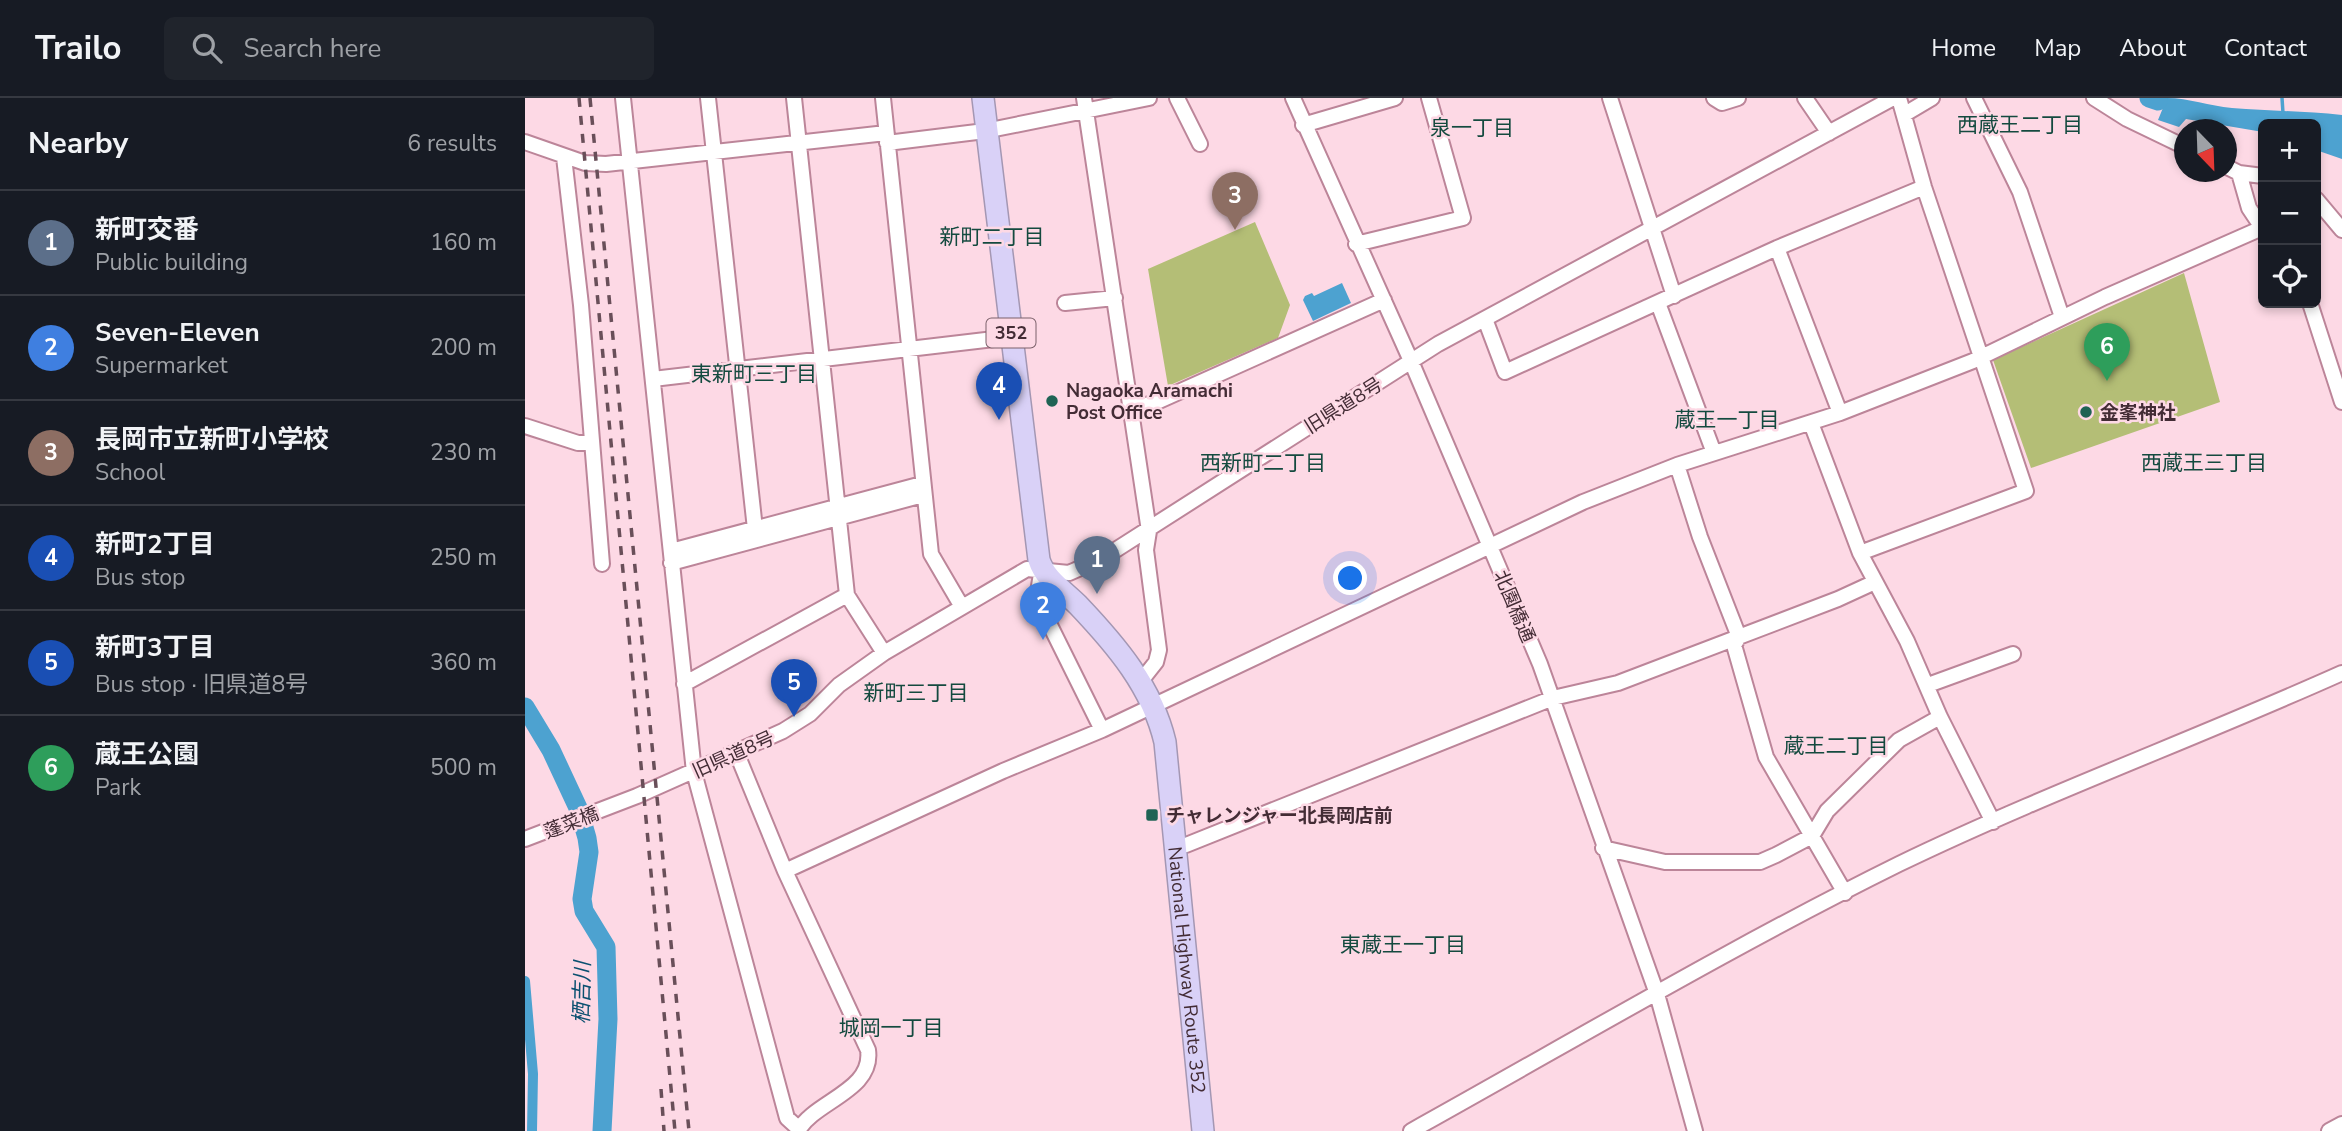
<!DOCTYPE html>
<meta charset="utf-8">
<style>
:root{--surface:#171b24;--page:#20242c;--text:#f1f3f6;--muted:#9ea1a6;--line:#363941;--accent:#0b8043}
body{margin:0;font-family:"Nunito Sans","Noto Sans JP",sans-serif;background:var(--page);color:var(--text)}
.controls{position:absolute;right:21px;top:21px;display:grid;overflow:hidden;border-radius:10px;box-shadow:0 4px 10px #0003}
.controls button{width:63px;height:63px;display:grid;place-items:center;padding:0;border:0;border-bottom:2px solid var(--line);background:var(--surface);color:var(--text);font:35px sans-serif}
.compass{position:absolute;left:1649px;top:21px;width:63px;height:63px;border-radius:50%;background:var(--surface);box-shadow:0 4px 10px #0003;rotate:157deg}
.you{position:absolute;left:826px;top:481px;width:24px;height:24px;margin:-18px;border:5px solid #fff;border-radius:50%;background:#1a73e8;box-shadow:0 0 0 10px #1a73e833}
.badge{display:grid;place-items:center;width:46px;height:46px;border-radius:50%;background:var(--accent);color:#fff;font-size:23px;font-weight:700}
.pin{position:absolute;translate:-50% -58px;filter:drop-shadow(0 2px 4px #0008)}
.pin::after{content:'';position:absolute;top:37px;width:24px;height:21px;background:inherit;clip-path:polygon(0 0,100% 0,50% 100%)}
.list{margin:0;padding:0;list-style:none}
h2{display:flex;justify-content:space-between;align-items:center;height:91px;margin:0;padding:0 28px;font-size:30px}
h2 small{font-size:23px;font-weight:400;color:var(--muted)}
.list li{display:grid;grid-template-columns:46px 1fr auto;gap:21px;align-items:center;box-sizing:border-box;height:105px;padding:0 28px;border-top:2px solid var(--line)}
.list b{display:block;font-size:26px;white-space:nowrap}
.list p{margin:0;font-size:23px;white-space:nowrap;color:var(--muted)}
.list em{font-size:23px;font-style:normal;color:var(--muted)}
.icon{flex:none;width:38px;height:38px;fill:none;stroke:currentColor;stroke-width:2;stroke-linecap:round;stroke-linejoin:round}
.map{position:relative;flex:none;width:1817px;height:1033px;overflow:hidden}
header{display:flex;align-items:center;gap:42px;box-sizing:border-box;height:98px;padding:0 35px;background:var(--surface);border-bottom:2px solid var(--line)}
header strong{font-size:33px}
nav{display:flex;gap:38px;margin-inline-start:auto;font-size:24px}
.search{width:490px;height:63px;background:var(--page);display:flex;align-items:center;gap:18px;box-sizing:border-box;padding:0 24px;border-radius:10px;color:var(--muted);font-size:26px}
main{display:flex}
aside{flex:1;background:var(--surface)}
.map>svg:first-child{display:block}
.green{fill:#b4be76}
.water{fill:#4da2d0}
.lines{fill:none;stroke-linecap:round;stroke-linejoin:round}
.stream{stroke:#4da2d0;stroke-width:3.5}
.canal{stroke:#4da2d0;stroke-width:10}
.river{stroke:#4da2d0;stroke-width:19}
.minor-casing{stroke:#bc8599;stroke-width:18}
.highway-casing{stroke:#a497b3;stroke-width:24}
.minor{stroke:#fff;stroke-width:14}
.highway{stroke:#d9d1f7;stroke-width:21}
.rail{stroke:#694f59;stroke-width:3.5;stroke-dasharray:9 9;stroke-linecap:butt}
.poi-dot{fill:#1f6354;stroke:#fdd9e5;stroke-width:2.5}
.labels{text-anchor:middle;stroke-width:5;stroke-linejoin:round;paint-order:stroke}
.shield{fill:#fdd9e5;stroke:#7b606a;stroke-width:2}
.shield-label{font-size:18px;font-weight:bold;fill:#432c35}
.poi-label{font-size:19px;font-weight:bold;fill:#432c35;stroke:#fdd9e5;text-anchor:start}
.street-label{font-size:19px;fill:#432c35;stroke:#fdd9e5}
.neighbourhood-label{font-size:21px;fill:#144a3f;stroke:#fdd9e5}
.water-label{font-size:21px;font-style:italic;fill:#0b5070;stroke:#fdd9e5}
</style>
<header>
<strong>Trailo</strong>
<div class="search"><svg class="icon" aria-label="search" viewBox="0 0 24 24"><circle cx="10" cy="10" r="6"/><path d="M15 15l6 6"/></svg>Search here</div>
<nav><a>Home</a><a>Map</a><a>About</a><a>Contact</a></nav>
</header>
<main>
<aside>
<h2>Nearby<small>6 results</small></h2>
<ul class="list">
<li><span class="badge" style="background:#5c6f8a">1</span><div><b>新町交番</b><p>Public building</p></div><em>160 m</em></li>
<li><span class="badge" style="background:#3f7fe0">2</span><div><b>Seven-Eleven</b><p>Supermarket</p></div><em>200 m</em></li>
<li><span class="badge" style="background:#8d6e63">3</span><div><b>長岡市立新町小学校</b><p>School</p></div><em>230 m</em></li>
<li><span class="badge" style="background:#1a4fb4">4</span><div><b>新町2丁目</b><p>Bus stop</p></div><em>250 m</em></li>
<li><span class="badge" style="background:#1a4fb4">5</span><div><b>新町3丁目</b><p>Bus stop · 旧県道8号</p></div><em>360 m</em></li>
<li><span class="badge" style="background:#2e9e5b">6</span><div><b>蔵王公園</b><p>Park</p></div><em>500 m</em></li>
</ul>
</aside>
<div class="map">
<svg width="1817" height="1033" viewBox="0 0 1817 1033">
<rect width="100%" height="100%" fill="#fdd9e5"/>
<path class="green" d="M730,124L765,207L753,240L643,288L623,171Z
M1659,175L1695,304L1506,370L1468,262Z"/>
<path class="water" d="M1642,0C1664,0 1684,8 1707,10C1743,13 1780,13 1817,17V61L1791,52V26H1738V34L1661,21L1654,29L1633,22Z
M817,185L826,205L788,223L778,202L780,198L787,195L789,198Z"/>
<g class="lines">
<path class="stream" d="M1757,0L1758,15"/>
<path class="canal" d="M0,883L8,976L7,1033"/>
<path class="river" d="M1624,0L1633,3
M0,609L26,652L54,712L62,740L64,754L57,801L59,813L81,849L83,921L77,1033"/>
<defs>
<path id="minor" d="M98,0L169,674L262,1020L274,1031
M183,0L230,431
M269,0L322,497L359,555
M358,0L406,456L437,509
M559,0L624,433L621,452L634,552L631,564L616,583
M652,0L675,46
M768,0L886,263L1015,566L1132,896L1170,1033
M1085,0L1149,198
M1189,0L1197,5L1213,0
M1280,0L1304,35
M1449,0L1495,94L1537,219
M1569,0L1602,21L1660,49
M1380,16L1407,0
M778,27L870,0
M0,44L60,65L81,66L361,35
M362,45L460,33L624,0
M39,59L56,207L77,466
M1702,69L1714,75L1738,78
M1714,75L1724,110L1738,131
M1791,101L1817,132
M831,146L938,120L904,0
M1252,150L1315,315
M540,205L590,200
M1133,205L1189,355
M1785,205L1817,304
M960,221L980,274L1252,150L1399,89
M128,281L486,239
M606,309L627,306L859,202
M1286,325L1335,455L1382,543L1415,619L1468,724
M0,328L53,345H67
M1152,367L1175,439L1214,539L1209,547L1241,659L1320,795
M146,453L397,386
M1335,455L1501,393L1399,89L1374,0
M146,465L398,397
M517,470L513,494L516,509L577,632
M159,586L322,497
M1403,587L1488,556
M212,656L260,773L343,952C349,993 289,1003 273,1033
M0,741L112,698L258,633L285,616L314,587L359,555L502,471L544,475L578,460L913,246L1368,0
M648,749L661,747L1028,600L1093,585L1313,501L1350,484
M1078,750L1140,764H1235L1251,757L1287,738L1302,713L1374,642L1415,619
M260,773L478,673L577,632L1058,404L1152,367L1315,315L1448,263L1580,199L1737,130
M886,1033C1048,943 1208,848 1374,766C1519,696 1670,641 1817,575
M1804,1033L1817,1026"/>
<g id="highway">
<path id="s1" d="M458,0L514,462C520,481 539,493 553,507C591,547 627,589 640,644L678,1033"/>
</g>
</defs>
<use href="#minor" class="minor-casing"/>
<use href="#highway" class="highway-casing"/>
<use href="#minor" class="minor"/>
<use href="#highway" class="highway"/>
<path class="rail" d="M54,0L150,1033
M65,0L164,1033
M136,991L139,1033"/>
</g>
<g class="poi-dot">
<circle cx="527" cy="303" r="7"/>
<circle cx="1561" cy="314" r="7"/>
<rect x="620" y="710" width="14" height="14" rx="3.5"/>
</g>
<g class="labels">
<rect class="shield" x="461.5" y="220.5" width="49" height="29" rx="5"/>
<g class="shield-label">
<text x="486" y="241">352</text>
</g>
<g class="poi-label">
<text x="541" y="299">Nagaoka Aramachi<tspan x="541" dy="22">Post Office</tspan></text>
<text x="1575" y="321">金峯神社</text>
<text x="641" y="724">チャレンジャー北長岡店前</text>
</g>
<g class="street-label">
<text transform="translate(818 307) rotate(-32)" y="7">旧県道8号</text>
<text transform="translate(990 508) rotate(67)" y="7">北園橋通</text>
<text transform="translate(208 656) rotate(-24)" y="7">旧県道8号</text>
<text transform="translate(46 724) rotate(-21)" y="7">蓬菜橋</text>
<text dy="7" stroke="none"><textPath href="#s1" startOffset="919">National Highway Route 352</textPath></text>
</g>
<g class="neighbourhood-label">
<text x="1495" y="34">西蔵王二丁目</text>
<text x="947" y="37">泉一丁目</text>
<text x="467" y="146">新町二丁目</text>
<text x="229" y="283">東新町三丁目</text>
<text x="1202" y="329">蔵王一丁目</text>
<text x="738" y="372">西新町二丁目</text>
<text x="1679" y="372">西蔵王三丁目</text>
<text x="391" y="602">新町三丁目</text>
<text x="1311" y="655">蔵王二丁目</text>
<text x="878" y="854">東蔵王一丁目</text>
<text x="366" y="937">城岡一丁目</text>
</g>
<g class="water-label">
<text transform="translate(57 895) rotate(-89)" y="7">栖吉川</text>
</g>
</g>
</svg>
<div class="controls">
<button>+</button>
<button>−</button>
<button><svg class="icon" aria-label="locate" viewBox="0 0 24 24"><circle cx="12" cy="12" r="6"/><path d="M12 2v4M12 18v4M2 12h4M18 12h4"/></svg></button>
</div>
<svg class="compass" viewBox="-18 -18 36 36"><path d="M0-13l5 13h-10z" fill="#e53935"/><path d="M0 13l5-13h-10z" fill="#9ea1a6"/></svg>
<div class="you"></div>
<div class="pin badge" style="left:572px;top:496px;background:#5c6f8a">1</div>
<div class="pin badge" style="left:518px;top:542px;background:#3f7fe0">2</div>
<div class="pin badge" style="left:710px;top:132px;background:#8d6e63">3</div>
<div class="pin badge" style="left:474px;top:322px;background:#1a4fb4">4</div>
<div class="pin badge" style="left:269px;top:619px;background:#1a4fb4">5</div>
<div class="pin badge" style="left:1582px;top:283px;background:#2e9e5b">6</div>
</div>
</main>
